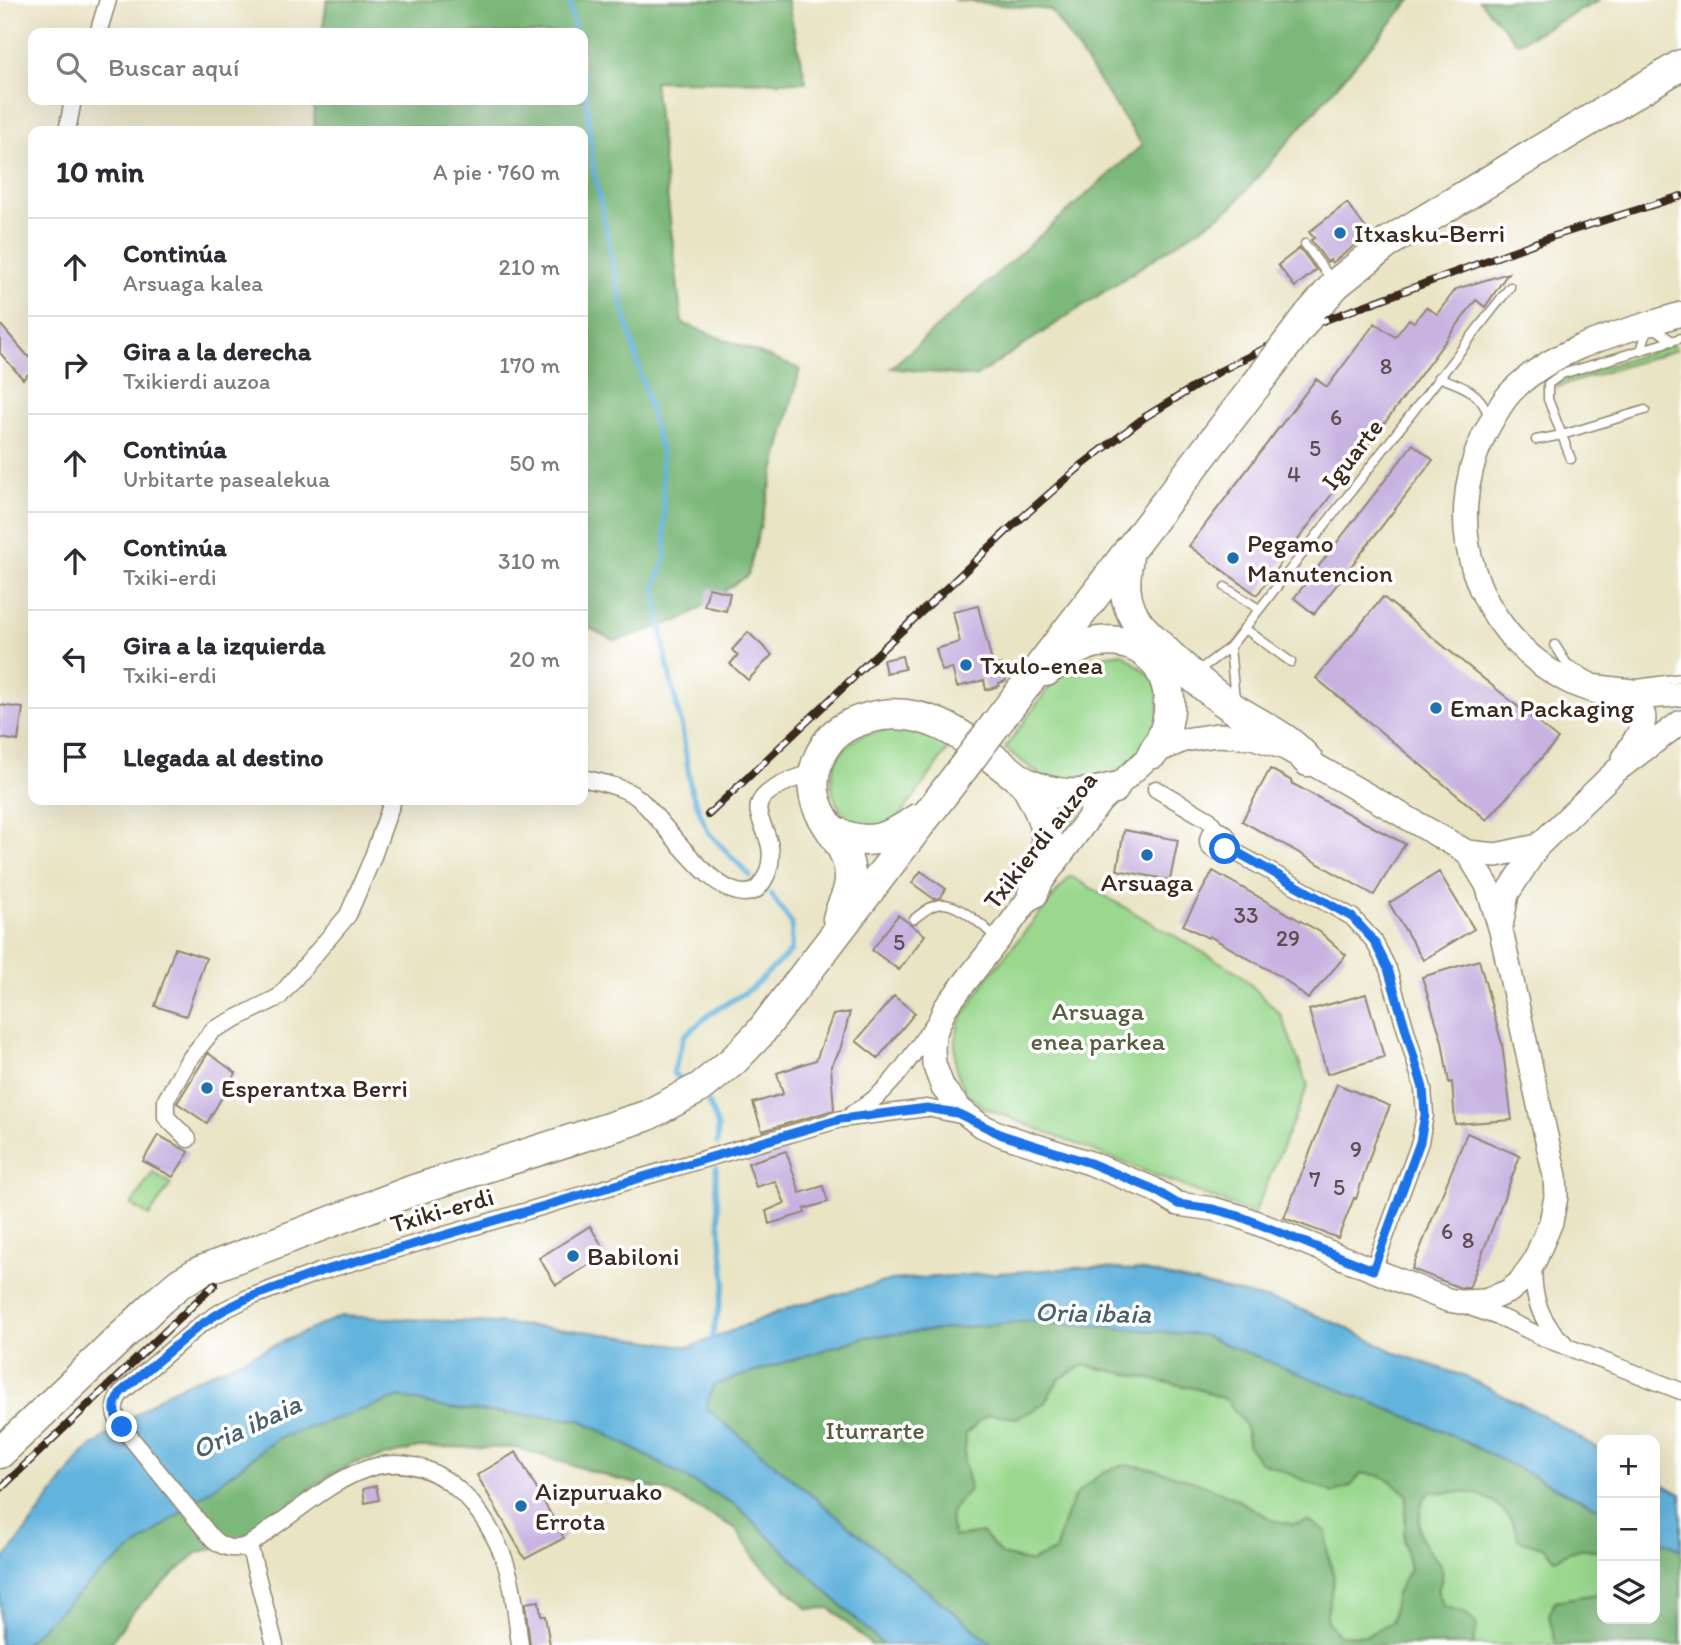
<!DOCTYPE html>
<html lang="es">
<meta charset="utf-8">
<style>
:root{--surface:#fff;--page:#f2f2f3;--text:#2b2b33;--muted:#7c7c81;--line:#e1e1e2}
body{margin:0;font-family:Itim,sans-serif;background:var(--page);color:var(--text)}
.controls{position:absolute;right:21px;bottom:21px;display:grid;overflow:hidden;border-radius:14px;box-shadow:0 7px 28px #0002}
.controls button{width:63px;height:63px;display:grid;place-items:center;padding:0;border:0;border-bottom:2px solid var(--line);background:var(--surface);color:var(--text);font:35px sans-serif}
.stop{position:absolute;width:21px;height:21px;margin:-16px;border:5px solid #1a73e8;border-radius:50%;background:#fff}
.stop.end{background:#1a73e8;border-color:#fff;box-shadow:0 2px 7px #0008}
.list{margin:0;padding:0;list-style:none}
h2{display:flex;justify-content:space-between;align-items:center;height:91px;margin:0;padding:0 28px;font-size:30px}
h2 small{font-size:23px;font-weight:400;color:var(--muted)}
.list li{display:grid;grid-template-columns:46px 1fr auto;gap:21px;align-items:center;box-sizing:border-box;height:98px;padding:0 28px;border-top:2px solid var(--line)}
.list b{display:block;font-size:26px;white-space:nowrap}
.list p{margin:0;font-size:23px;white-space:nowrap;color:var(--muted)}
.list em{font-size:23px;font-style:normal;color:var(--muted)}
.icon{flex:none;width:38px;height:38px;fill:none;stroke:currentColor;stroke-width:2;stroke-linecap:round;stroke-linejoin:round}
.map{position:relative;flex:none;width:1681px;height:1645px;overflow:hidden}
.search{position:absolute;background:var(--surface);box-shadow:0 7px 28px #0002;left:28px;top:28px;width:560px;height:77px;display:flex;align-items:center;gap:18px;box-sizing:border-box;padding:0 24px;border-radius:14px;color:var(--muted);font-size:26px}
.panel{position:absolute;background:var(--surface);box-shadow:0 7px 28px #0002;left:28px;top:126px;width:560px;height:679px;border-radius:14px}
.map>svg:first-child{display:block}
.green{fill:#9ad88e;stroke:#6a8156;stroke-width:2}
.forest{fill:#7bb879;stroke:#5b714c;stroke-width:2;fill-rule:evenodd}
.water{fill:#62b3dd;stroke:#4e6e7e;stroke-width:2}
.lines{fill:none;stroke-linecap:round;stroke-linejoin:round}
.stream{stroke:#62b3dd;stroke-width:5}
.building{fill:#c7b2e1}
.lane-casing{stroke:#928771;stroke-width:11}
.street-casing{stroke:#928771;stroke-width:19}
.secondary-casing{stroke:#928771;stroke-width:26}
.highway-casing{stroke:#928771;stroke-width:33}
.lane{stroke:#fff;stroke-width:8}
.street{stroke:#fff;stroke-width:16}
.secondary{stroke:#fff;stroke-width:23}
.highway{stroke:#fff;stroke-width:30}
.rail-casing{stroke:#3b2a1e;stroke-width:8}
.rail{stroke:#fff;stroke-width:5;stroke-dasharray:16;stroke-linecap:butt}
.highway-bridge-casing{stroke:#928771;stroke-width:33;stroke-linecap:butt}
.highway-bridge{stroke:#fff;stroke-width:30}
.route{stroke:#1a73e8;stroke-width:9}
.poi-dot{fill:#1f6fb2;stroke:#fff;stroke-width:2.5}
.labels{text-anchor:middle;stroke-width:7;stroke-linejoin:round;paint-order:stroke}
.number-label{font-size:23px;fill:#5e4c4f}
.poi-label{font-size:26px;fill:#3b2a1e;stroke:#fff;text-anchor:start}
.street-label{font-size:26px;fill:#3b2a1e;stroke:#fff}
.park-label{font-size:26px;fill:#585e40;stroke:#fff}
.water-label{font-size:28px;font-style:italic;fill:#4b616a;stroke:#fff}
</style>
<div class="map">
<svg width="1681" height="1645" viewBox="0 0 1681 1645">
<rect width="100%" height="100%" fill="#fff"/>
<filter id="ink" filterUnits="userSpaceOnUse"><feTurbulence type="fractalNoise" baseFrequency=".0143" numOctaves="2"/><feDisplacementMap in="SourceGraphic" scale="14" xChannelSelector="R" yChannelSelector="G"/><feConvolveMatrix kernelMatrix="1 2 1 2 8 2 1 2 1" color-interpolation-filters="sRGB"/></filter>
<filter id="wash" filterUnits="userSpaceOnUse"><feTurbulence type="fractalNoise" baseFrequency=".00686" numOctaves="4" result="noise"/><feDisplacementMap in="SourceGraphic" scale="28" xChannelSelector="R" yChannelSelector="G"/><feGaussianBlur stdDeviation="1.57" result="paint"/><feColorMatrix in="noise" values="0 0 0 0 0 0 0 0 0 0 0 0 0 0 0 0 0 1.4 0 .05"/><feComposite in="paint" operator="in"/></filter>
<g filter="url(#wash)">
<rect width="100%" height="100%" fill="#e9e4c4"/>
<path class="green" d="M1674,345L1676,350L1557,387L1559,381Z
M1122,653L1157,681L1160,722L1131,763L1106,778L1072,785L1044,778L1005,748L1056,678L1082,659Z
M906,727L952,743C942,757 904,814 894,820C839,850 808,769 854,740C870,731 888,730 906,727Z
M1055,801L1089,802L1054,848L1049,810Z
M1070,876L1239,973L1281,1015L1308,1086L1254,1214L985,1108L966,1093L956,1069L955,1044L959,1022L987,978Z
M153,1172L171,1184L149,1216L131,1205Z
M1084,1365L1198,1389L1228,1400L1245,1425L1249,1447L1351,1486L1361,1474C1382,1473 1392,1480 1407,1494L1404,1542L1410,1569L1396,1594L1392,1622L1366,1636L1338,1635L1326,1619L1334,1578L1327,1550L1326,1531L1308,1521L1296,1525L1279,1523L1230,1496L1074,1497L1055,1551L1029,1562L1002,1555L982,1534L954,1537C945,1511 953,1507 970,1489L964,1462L966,1433L988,1414L1017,1418L1043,1405L1059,1379Z
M1432,1491C1446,1495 1457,1490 1470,1492C1493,1496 1515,1516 1518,1539L1545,1548L1555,1559C1573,1549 1583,1545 1602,1553V1593L1555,1601L1549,1615L1556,1645H1473L1475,1639L1466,1613L1444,1606L1437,1591C1451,1562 1435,1564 1423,1543C1418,1534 1419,1507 1424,1499C1426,1495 1429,1493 1432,1491Z"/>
<path class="forest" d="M327,0H787L806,82L654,81L682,323L800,369L748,575L685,618L615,641L583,625V131H315L313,100H583V33H322Z
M953,0H1411L1232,207L975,377L891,368L1142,145L1051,10Z
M1479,0H1600L1517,43Z
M1030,1321L1202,1335L1441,1430L1602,1510V1553C1583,1545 1573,1549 1555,1559L1545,1548L1518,1539C1515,1516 1493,1496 1470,1493C1457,1490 1446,1495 1432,1491C1430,1493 1426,1495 1424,1499C1419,1508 1417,1533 1423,1543C1435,1564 1451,1562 1437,1591L1444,1606L1466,1613L1477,1625L1473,1645H993L706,1408L713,1385L865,1337ZM1084,1365L1198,1389L1227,1400L1245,1425L1249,1447L1259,1461L1333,1493L1351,1486L1361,1474C1382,1473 1392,1480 1407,1495L1404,1542L1410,1569L1396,1594L1392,1622L1366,1636L1338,1635L1326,1619L1334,1578L1327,1550L1326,1531L1308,1521C1280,1531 1258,1511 1234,1498C1214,1488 1141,1461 1120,1466C1105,1469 1086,1484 1076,1495C1067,1506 1060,1537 1055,1551L1029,1562L1002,1555L982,1533L954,1537C945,1511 953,1507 970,1489L964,1462L966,1433L988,1414L1017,1418L1043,1405L1059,1379Z
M400,1397L446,1408L581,1420L736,1505L883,1645H871L830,1608L808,1609L756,1560L735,1528L666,1491L616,1479L518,1448L422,1447L355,1463L327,1477L240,1540L197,1553L135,1609L109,1645H23L95,1578L278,1438Z
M1655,1537L1681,1550V1645H1556L1549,1615L1555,1601L1602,1593V1619H1655Z"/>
<path class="water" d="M1090,1267L1145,1271L1287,1304L1340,1325L1399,1354L1466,1377L1540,1414L1602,1451V1510L1441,1430L1202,1335L1030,1321L865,1337L713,1385L706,1408L993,1645H883L736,1505L581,1420L446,1408L400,1397L278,1438L95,1578L23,1645H0V1566L83,1453L167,1392L341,1316L495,1323L591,1332L691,1347L791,1307L891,1280Z
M1655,1480L1681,1494V1550L1655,1537Z"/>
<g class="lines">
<path class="stream" d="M569,0L575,33
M583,71L594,171L618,288L661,451L666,558L655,587L666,658L682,729L691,790L708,832L750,876
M683,1081L673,1073L684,1036L710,1014L752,988L791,951L792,924L771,894
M709,1103L718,1127L717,1144
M711,1342L725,1282L716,1186V1168"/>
</g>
<g id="blocks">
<path class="building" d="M1347,203L1370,234L1332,263L1330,260L1327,262L1311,240L1314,238L1309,232Z
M1300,248L1316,270L1295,287L1278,265Z
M1508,273L1485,307L1476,300L1257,595L1189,546L1316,379L1327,387L1375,323L1395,337L1409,319L1414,322L1426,307L1437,314L1456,289Z
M0,324L33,362V370L23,379L0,353Z
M1413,444L1433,460L1314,614L1294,598Z
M709,588L730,593L726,611L704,606Z
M1383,597L1558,739L1487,820L1316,678Z
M978,606L993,666L1002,664L1006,681L999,683V686L986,690L984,680L957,687L952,668L942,671L936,649L960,642L953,612Z
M748,632L772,655L748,680L730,664L738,655L732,650Z
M902,656L905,669L886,673L883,660Z
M0,705L23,708L18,741L0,738Z
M1270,769L1292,781L1291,783L1405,844L1374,895L1242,821Z
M1124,830L1178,840L1170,880L1117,870Z
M921,871L946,889L940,898L934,899L912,883Z
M1213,871L1320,932L1346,955L1308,999L1283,978L1209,936L1208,938L1183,925Z
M1439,872L1474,929L1423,960L1389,903Z
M898,915L925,935L899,970L872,950Z
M175,948L206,958L186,1016L155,1006Z
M1479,960L1502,1044L1512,1120L1455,1124L1452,1082L1449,1083L1442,1041L1422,977Z
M1366,994L1384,1057L1327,1074L1309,1010Z
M894,996L915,1013L878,1058L856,1041Z
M850,1012L840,1050L831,1066L834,1110L762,1131L753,1103L783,1094L777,1073L816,1060L833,1015Z
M208,1053L236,1073L207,1123L177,1103Z
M1337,1084L1390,1106L1375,1141L1356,1199L1354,1198L1338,1238L1284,1218Z
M1467,1133L1520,1156L1469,1288H1461L1412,1269Z
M158,1135L189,1152L173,1177L143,1161Z
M786,1151L800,1193L823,1186L828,1202L804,1209L805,1213L769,1224L766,1211L785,1203L775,1181L756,1187L748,1163Z
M590,1226L607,1254L556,1285L539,1258Z
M516,1452L564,1538L525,1559L477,1475Z
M376,1486L379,1500L365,1503L363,1489Z
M539,1601L541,1616H545L550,1645H530L525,1603Z"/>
</g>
</g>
<g filter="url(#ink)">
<use href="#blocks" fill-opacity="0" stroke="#928771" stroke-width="2"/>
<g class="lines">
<defs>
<path id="lane" d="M1305,244L1331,279
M1641,351L1649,324L1672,341
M1438,377C1460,385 1481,391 1488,415
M1536,440L1562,435L1645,410
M1571,459L1548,399V384L1562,374L1681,338
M1225,587L1259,609
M1244,628L1291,662
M1555,645L1567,664L1595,679L1637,684L1681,678
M1230,647L1235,700
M1195,667H1203L1230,647L1510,287
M914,919C922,913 933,903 944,904C960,905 985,927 996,938"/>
<path id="street" d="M98,33L108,0
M67,131L73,100
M583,778C601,783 623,786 638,798C663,818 717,907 754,891C760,888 764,880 767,874C788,822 710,805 814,772
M1156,789L1209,820L1217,830
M1208 841a10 10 0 1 1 20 0a10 10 0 1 1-20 0Z
M1226,847L1352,917L1374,941L1388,969L1423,1088L1425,1115L1420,1142L1373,1270
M853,1113C890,1094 911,1056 935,1022
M188,1139L166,1117V1100L188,1061L213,1030L279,997L348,915L372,859L393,800
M1534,1263C1531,1294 1540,1322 1564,1343
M1467,1306L1507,1320L1549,1340L1681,1391
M249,1545L275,1645
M520,1645C516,1616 514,1584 503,1556C479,1496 425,1442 356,1473C326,1486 299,1510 272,1528C264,1534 255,1542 246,1546C233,1551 221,1547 212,1538L122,1427C113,1415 112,1405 121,1393L200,1325L224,1310L248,1298L319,1272L841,1119L927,1108L965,1116"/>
<path id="secondary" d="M1681,314C1623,332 1557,346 1513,390C1501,402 1492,420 1484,435C1441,526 1475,628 1562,678C1598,699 1641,699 1681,694
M1217,735L1252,737L1285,748L1467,852L1487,885L1501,931L1539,1105L1555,1176L1556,1197L1551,1222L1534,1262L1519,1283L1509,1291L1485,1301L1460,1302L1448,1300L1239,1216L1213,1209L1178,1204L1153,1189L1090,1163L1002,1135L980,1125L960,1109L943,1088L934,1064L933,1049L934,1035L945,1008L999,939L1101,801L1153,753L1184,740Z
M1624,758C1637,733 1661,715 1625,697
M1467,852L1496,855L1538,846
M1501,927L1507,894L1538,846L1617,770L1681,722"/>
<path id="highway" d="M1309,315L1336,284L1390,241L1681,65
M1129,550C1124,579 1121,601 1140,626C1169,656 1199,684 1233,708C1259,725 1289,737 1308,761
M1046,671C1062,659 1078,645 1098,642C1165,633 1188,706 1153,753
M996,724L1256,385
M1024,782C1051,825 1053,845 1033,893
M834,831C865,848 890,839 917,819
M838,919C841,905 850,894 850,879C851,843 818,825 814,792C811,771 820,749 835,734C845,726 856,721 868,718C930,700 978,748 1024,782C1055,797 1082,797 1114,788
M0,1453L161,1299L180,1283L199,1272L414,1190L646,1116L701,1087L733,1061L760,1033L963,768"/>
</defs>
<use href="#lane" class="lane-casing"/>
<use href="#street" class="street-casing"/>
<use href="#secondary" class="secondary-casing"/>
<use href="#highway" class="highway-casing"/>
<use href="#lane" class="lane"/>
<use href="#street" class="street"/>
<use href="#secondary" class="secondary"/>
<use href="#highway" class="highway"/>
<defs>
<path id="rail" d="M858,672L1009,529L1082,465L1145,417L1220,371L1309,326L1551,237L1681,196
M708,815L854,677
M0,1489L215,1284"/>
</defs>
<use href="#rail" class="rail-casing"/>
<use href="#rail" class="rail"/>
<defs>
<path id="highway-bridge" d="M1256,385L1309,315
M963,768L996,724"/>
</defs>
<use href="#highway-bridge" class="highway-bridge-casing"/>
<use href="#highway-bridge" class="highway-bridge"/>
</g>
</g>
<g class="lines" filter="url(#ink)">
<path class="route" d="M122,1427C113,1415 112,1405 121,1392L200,1325L224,1310L248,1298L319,1272L841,1119L927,1108L957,1113L1002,1135L1090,1163L1153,1189L1178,1204L1213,1209L1239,1216L1373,1270L1420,1142L1425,1115L1423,1088L1388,969L1374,941L1352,917L1226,846L1225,849"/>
</g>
<g class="poi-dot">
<circle cx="1340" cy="233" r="7"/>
<circle cx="1233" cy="558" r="7"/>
<circle cx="966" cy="665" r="7"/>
<circle cx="1436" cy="708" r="7"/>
<circle cx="1147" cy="855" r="7"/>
<circle cx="207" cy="1088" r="7"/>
<circle cx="573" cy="1256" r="7"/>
<circle cx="521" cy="1506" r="7"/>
</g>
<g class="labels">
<g class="number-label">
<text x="1386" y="374">8</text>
<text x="1336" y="425">6</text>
<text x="1315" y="456">5</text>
<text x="1294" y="482">4</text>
<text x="1246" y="923">33</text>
<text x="1288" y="946">29</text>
<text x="899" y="950">5</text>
<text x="1356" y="1157">9</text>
<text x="1315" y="1187">7</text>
<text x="1339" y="1195">5</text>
<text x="1447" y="1239">6</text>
<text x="1468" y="1248">8</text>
</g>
<g class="poi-label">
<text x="1354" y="242">Itxasku-Berri</text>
<text x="1247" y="552">Pegamo<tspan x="1247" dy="30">Manutencion</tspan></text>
<text x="980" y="674">Txulo-enea</text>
<text x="1450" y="717">Eman Packaging</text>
<text x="1147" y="891" text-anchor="middle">Arsuaga</text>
<text x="221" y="1097">Esperantxa Berri</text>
<text x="587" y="1265">Babiloni</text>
<text x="535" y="1500">Aizpuruako<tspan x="535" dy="30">Errota</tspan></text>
</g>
<g class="street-label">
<text transform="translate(1352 454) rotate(-52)" y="9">Iguarte</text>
<text transform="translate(1040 840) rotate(-52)" y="9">Txikierdi auzoa</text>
<text transform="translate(442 1210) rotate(-16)" y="9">Txiki-erdi</text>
</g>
<g class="park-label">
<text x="1098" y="1020">Arsuaga<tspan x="1098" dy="30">enea parkea</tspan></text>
<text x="875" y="1439">Iturrarte</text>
</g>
<g class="water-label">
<text transform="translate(1093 1312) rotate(1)" y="10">Oria ibaia</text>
<text transform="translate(246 1426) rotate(-25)" y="10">Oria ibaia</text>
</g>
</g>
</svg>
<div class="controls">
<button>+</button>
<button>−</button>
<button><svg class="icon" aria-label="layers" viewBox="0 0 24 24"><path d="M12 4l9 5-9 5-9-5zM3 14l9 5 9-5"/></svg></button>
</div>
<div class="stop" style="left:1225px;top:849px"></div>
<div class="stop end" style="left:122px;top:1427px"></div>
<div class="search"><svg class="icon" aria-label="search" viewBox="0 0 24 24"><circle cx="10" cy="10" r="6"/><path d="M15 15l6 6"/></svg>Buscar aquí</div>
<section class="panel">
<h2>10 min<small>A pie · 760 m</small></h2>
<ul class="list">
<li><svg class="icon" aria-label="ahead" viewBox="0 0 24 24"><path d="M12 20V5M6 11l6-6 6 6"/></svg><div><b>Continúa</b><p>Arsuaga kalea</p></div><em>210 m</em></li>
<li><svg class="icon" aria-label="right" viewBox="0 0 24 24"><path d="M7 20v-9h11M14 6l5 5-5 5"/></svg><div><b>Gira a la derecha</b><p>Txikierdi auzoa</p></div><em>170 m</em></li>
<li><svg class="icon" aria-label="ahead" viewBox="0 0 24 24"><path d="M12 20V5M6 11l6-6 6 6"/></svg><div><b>Continúa</b><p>Urbitarte pasealekua</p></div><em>50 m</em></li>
<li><svg class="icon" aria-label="ahead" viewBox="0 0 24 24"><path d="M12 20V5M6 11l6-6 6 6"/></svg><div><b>Continúa</b><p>Txiki-erdi</p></div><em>310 m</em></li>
<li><svg class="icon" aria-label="left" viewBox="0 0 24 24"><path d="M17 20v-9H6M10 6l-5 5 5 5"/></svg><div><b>Gira a la izquierda</b><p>Txiki-erdi</p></div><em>20 m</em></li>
<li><svg class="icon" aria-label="arrive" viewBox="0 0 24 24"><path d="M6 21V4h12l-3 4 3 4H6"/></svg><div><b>Llegada al destino</b></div></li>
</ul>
</section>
</div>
